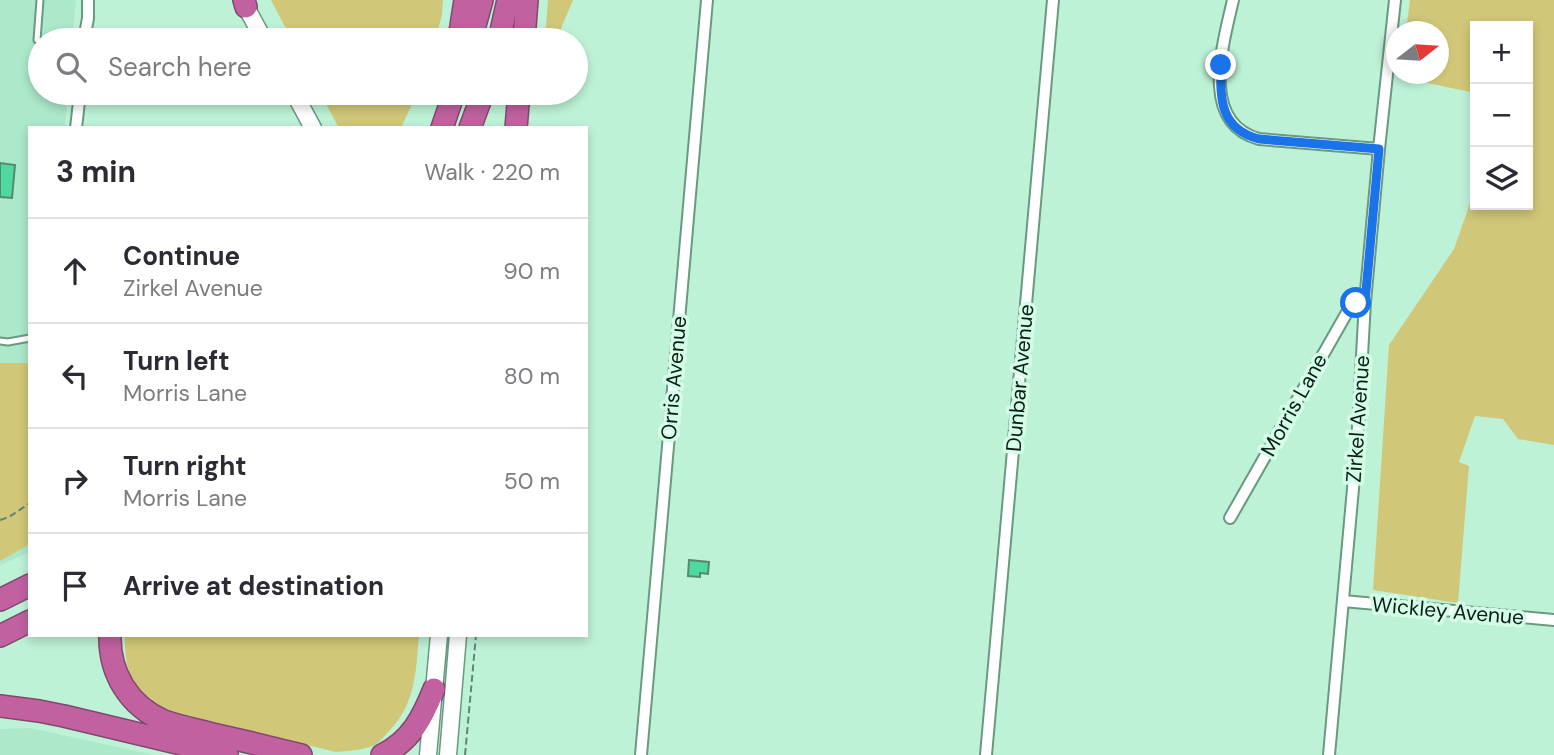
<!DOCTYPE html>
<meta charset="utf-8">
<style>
:root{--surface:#fff;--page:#f7f7f7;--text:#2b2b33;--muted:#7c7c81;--line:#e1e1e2}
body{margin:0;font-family:"DM Sans",sans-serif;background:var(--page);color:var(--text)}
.controls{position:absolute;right:21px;top:21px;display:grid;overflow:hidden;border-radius:0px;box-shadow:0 4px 10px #0003}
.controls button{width:63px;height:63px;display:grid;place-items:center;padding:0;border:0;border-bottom:2px solid var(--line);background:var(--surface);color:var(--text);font:35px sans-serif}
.compass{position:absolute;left:1386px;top:21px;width:63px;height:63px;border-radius:50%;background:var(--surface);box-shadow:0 4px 10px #0003;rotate:73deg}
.stop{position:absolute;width:21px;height:21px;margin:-16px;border:5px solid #1a73e8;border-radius:50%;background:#fff}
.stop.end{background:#1a73e8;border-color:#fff;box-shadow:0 2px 7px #0008}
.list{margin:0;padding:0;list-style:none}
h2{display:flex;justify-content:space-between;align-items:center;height:91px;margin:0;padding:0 28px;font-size:30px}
h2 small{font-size:23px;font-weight:400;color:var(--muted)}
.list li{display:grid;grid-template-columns:46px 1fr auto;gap:21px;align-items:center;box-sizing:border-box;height:105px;padding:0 28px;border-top:2px solid var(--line)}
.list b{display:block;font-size:26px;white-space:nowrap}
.list p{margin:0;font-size:23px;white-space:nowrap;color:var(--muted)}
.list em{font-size:23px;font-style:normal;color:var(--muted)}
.icon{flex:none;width:38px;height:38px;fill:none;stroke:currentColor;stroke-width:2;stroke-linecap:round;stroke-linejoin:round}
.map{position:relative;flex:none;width:1554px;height:755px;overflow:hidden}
.search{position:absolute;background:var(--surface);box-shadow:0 4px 10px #0003;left:28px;top:28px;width:560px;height:77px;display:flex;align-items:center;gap:18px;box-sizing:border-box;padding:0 24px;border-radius:38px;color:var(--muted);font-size:26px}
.panel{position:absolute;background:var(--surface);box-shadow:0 4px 10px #0003;left:28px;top:126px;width:560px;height:511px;border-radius:0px}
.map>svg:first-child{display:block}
.built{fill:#ace8ca}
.green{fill:#d1c779}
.building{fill:#4dd99f;stroke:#588870;stroke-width:2}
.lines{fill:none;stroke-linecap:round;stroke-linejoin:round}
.service-casing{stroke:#699a81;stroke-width:9}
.minor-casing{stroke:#699a81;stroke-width:14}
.secondary-casing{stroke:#699a81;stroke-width:19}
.motorway-casing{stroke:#81496f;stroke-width:24}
.path{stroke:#628674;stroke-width:2;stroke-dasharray:7 3.5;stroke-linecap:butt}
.service{stroke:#fff;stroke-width:5}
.minor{stroke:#fff;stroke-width:10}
.secondary{stroke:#fff;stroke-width:16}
.motorway{stroke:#c161a0;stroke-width:21}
.route{stroke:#1a73e8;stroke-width:9}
.labels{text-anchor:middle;stroke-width:7;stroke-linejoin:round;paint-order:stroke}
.street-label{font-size:21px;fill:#091d14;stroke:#d3fde7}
</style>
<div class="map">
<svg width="1554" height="755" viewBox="0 0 1554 755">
<rect width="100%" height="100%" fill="#bef2d7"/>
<path class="built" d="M0,0H76L72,40H40V93H68L65,128H30V552L0,565Z
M31,728L154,755H0V729Z"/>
<path class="green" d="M271,0H443L442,15L435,40H292Z
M548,0H573L556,40H545Z
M1410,0H1554V445L1518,439L1503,419L1475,416L1459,462L1469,466L1458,603L1373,590L1389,345L1454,249L1475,189V205H1528V26H1475V93L1399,77L1400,74H1438V32L1406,31Z
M320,93H417L401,128H339Z
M0,363H30V544L0,561Z
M125,635H419C416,670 416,702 391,729C386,734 381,741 375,745C363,750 349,751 336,752L169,712C158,706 145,699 137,689C127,675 124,652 125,635Z"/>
<path class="building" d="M0,163L15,165L12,198L0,197Z
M689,560L709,562L708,574L700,573V577L688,576Z"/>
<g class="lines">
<defs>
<path id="service" d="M40,0L37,40L40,41
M0,341L8,342L30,338"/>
<path id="minor" d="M1233,0C1223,44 1199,123 1259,139L1379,149
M84,40L88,18V0
M76,128L80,93
M1230,518L1349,309L1356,303L1365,302
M1343,601L1554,620
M641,755L707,0
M986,755L1053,0
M1329,755L1357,444L1365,302L1379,149L1395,0"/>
<path id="secondary" d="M246,7L264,40
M294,93L313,128
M428,755L439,635
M448,755L458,635"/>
<path id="motorway" d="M244,0L246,7
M459,39L465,0
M471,40L482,0
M499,40L508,0
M524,40L527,0
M442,128L454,93
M470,128L483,93
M516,128L519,93
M0,600L30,585
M110,635C109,673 129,706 164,721C181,727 199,730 217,735C245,741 273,748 301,755
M0,636L30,621
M0,706L39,711L64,716L227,755
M382,755C411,741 423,717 434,689"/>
</defs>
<use href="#service" class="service-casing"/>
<use href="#minor" class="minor-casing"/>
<use href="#secondary" class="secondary-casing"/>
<use href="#motorway" class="motorway-casing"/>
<path class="path" d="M0,520L9,517L30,503
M465,755L476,635"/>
<use href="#service" class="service"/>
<use href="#minor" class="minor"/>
<use href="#secondary" class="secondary"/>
<use href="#motorway" class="motorway"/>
</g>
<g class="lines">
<path class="route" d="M1221,65C1220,99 1220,129 1259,139L1379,149L1365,302L1356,303"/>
</g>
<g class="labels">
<g class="street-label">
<text transform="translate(674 378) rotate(-85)" y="7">Orris Avenue</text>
<text transform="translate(1020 378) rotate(-85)" y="7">Dunbar Avenue</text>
<text transform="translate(1294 405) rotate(-61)" y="7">Morris Lane</text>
<text transform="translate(1358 419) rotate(-86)" y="7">Zirkel Avenue</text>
<text transform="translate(1448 611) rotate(5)" y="7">Wickley Avenue</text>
</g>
</g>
</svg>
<div class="controls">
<button>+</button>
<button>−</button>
<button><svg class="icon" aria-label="layers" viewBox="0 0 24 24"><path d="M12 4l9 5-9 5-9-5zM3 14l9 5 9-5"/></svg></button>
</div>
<svg class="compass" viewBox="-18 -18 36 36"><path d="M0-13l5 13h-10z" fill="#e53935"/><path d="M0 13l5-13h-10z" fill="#7c7c81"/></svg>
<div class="stop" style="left:1356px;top:303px"></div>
<div class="stop end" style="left:1221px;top:65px"></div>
<div class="search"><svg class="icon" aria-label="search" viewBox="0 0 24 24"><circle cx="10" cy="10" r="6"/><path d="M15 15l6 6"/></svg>Search here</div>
<section class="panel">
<h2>3 min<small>Walk · 220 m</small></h2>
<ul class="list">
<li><svg class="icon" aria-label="ahead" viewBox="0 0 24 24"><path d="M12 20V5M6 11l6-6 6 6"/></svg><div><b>Continue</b><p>Zirkel Avenue</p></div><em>90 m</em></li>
<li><svg class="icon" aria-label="left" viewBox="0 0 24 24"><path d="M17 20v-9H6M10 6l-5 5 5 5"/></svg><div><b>Turn left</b><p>Morris Lane</p></div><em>80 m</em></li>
<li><svg class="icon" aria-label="right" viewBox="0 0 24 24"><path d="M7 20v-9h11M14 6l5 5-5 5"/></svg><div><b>Turn right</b><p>Morris Lane</p></div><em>50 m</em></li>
<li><svg class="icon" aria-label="arrive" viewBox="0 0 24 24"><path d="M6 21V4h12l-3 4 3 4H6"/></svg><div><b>Arrive at destination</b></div></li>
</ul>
</section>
</div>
